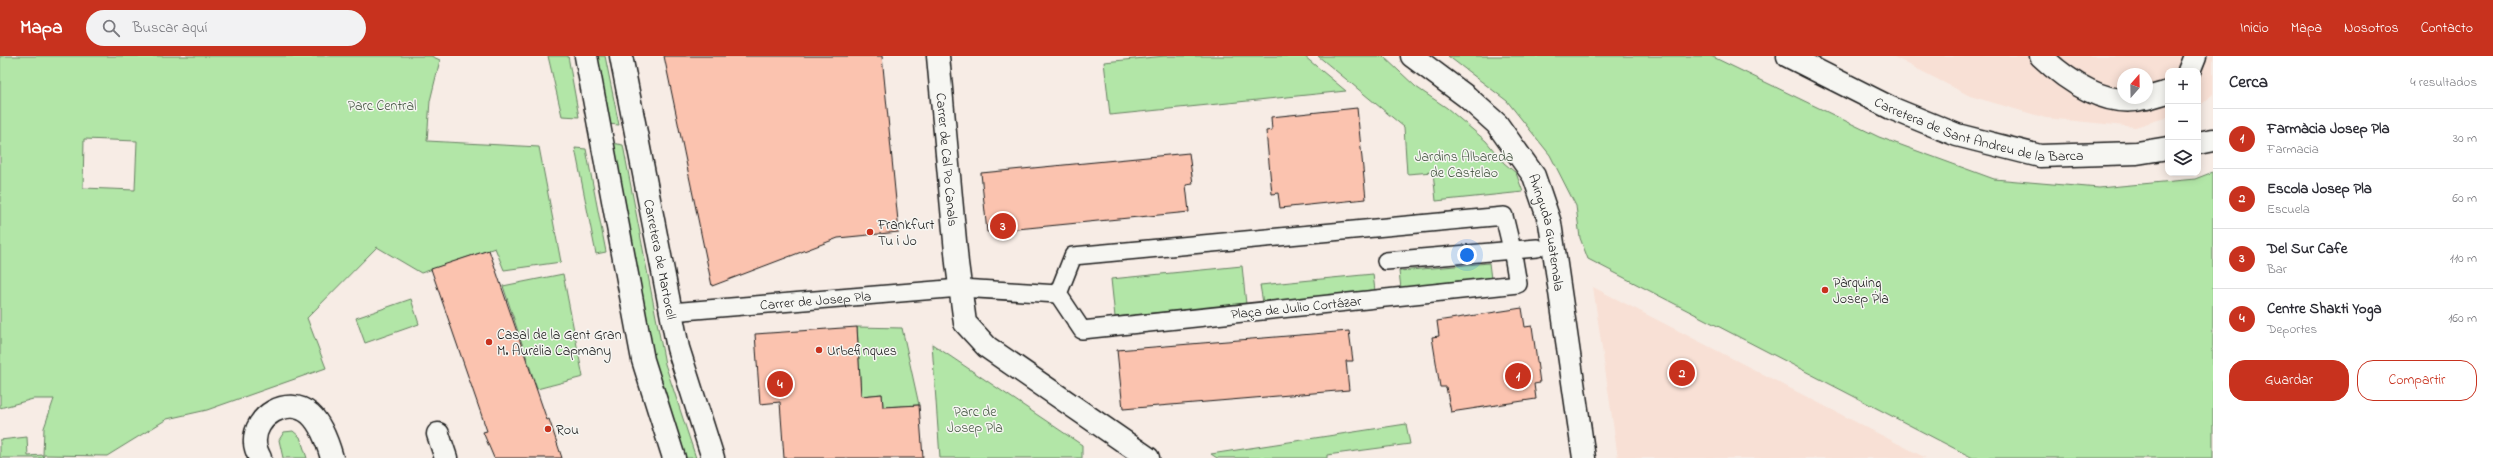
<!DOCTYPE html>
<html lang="es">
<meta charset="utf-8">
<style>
:root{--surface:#fff;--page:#f2f2f3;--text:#2b2b33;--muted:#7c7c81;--line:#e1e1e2;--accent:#c8321e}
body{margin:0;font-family:"Indie Flower",sans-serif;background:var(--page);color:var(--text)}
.controls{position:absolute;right:12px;top:12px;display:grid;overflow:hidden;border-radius:8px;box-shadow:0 2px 10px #0003}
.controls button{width:36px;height:36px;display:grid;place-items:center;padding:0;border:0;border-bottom:1px solid var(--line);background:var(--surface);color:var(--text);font:20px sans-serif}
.compass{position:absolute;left:2117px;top:12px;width:36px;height:36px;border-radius:50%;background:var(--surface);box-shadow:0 2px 10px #0003;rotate:20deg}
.you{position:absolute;left:1467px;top:199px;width:14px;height:14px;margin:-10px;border:3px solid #fff;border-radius:50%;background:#1a73e8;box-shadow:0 0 0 6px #1a73e833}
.badge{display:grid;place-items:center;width:26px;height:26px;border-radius:50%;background:var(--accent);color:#fff;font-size:13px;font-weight:700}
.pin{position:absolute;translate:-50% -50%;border:2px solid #fff;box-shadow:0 1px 4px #0006}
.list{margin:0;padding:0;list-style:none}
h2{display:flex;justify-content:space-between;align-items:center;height:52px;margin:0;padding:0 16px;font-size:17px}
h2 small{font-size:13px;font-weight:400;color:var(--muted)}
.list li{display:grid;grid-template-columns:26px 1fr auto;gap:12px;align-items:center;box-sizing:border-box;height:60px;padding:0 16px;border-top:1px solid var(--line)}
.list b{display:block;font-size:15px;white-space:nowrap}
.list p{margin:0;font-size:13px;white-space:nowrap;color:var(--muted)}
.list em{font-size:13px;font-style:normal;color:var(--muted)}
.actions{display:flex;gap:8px;padding:12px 16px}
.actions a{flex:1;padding:9px 0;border:1px solid var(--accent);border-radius:16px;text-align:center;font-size:14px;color:var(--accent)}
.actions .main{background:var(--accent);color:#fff}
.icon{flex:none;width:22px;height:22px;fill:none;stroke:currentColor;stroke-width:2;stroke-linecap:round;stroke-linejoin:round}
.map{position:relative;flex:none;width:2213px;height:402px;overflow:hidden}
header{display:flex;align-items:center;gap:24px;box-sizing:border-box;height:56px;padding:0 20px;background:var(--accent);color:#fff}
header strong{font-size:19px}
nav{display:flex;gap:22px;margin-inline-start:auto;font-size:14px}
.search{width:280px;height:36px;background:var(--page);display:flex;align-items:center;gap:10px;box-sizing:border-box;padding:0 14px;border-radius:22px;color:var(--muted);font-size:15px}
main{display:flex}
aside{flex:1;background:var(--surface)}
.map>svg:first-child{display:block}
.built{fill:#f8e0d5;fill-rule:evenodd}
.green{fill:#b2e6a7;stroke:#678162;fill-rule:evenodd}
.building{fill:#fbc3af;stroke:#1c1c1c}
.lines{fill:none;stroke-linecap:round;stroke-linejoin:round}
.pedestrian-casing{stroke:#1c1c1c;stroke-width:20}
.minor-casing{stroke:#1c1c1c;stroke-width:25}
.tertiary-casing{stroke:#1c1c1c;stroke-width:25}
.secondary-casing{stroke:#1c1c1c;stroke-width:25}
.pedestrian{stroke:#f6f6f2;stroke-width:17}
.minor{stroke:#f6f6f2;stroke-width:22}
.tertiary{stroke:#f6f6f2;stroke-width:22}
.secondary{stroke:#f6f6f2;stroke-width:22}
.poi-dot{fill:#c8321e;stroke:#f6f6f2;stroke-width:1.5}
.labels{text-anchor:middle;stroke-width:3;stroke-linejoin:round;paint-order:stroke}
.park-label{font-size:14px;fill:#495946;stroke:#f6f6f2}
.street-label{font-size:14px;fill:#1c1c1c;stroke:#f6f6f2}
.poi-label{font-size:14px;fill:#1c1c1c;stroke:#f6f6f2;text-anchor:start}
</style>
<header>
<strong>Mapa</strong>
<div class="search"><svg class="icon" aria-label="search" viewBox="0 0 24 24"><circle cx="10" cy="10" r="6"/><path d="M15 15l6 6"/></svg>Buscar aquí</div>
<nav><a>Inicio</a><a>Mapa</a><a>Nosotros</a><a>Contacto</a></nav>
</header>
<main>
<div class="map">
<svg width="2213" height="402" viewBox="0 0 2213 402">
<rect width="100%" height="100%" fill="#f7ece5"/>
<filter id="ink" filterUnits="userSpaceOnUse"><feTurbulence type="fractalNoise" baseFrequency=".025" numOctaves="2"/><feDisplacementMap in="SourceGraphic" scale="8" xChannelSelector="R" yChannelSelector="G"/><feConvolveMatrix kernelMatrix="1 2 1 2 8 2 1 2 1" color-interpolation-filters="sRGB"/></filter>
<g filter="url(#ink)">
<path class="built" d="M1892,0H2213V38L2198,52V15H2168V61L2135,71L2046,62L1970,40ZM2123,18H2147V42H2123Z
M1593,231L1926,402H1618Z"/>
<path class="green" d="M0,0H431L440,4L430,45L427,85L539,91L561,206L504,214L495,192L421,217L377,191L307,262L326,312L207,354L167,363L107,400L44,399L43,402H0V384L27,381L28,400L43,399L44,372L54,343H33L0,352ZM84,83L137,85L135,134L83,132Z
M548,0H568L579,61L562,60Z
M594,0H605L619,69L607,68Z
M1165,0H1304L1346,35L1110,59L1104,6Z
M1318,0H1383L1416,31L1447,52L1486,85L1504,107L1516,117L1523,136L1436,145L1433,116L1407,118L1404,71Z
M1448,0H1711L1879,81L1994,123L2099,132L2195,123L2213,116V402H1973L1588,203L1580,182L1576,150L1550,99L1507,45Z
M612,87L623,89L665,308L696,402H686L656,311Z
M575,92L586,93L606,196L596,198Z
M1489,207L1491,223L1401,233L1399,215Z
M1242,210L1246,248L1115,261L1111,223Z
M563,218L583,321L537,333L503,230Z
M1373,218L1375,235L1263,247L1260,229Z
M411,243L419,268L365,287L356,262Z
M857,271L902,272L919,349L883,351L882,338L861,340Z
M932,288L1082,389V402H940Z
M1406,368L1410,388L1327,399V402H1217L1211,398Z
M293,375L300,381L307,402H283L279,384L284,376Z"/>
<path class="building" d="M664,0H882L899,176L838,182L712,230Z
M1357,52L1366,143L1280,152L1278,137L1272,138L1266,75L1272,74L1271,61Z
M1189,97L1193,128L1186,129L1189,156L987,176L981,117Z
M489,194L547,364L549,363L562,402H494L483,376L487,375L431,213Z
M1522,252L1525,271L1532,270L1540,327L1534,328L1536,343L1451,356L1446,331H1440L1432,281L1439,280L1437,265Z
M857,271L861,340L882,338L883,351L919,349L923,402H784L780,346L760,348L755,278Z
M1349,275L1353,305H1346L1349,334L1123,353L1117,294Z"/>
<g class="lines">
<defs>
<g id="pedestrian">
<path d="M1504,160L1512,193L1518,228L1082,274L1058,238L1073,200Z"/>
<path d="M1386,205L1537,192"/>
<path id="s1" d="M671,256L960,232L1058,238"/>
</g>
<g id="minor">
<path id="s2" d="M938,0L957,207L965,267L987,291L1148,402"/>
<path id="s3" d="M1412,0L1467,41L1497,68L1534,120L1550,167L1584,402"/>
<path d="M2041,0C2067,25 2108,53 2145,42"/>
<path d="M2189,15L2195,0"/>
<path d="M2147,42L2168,36"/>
<path d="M438,378L446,402"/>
<path d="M260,402C258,398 255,392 255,387C253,360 288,339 310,358C321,368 328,388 332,402"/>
</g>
<g id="tertiary">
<path id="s4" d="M1788,0L1891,52L1957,79L2040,100L2137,97L2168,92"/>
<path d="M2198,87L2213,84"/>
</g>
<g id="secondary">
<path d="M586,0L643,304L674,402"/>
<path id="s5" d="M621,0L678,292L713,402"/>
</g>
</defs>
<use href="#pedestrian" class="pedestrian-casing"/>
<use href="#minor" class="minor-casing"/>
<use href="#tertiary" class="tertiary-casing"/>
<use href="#secondary" class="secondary-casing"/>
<use href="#pedestrian" class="pedestrian"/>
<use href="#minor" class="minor"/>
<use href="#tertiary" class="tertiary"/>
<use href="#secondary" class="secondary"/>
</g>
</g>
<g class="poi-dot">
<circle cx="870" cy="176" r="4"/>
<circle cx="1825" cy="234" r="4"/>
<circle cx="489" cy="286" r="4"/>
<circle cx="819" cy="294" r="4"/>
<circle cx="548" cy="373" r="4"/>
</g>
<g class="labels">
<g class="park-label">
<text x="382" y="54">Parc Central</text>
<text x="1464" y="105">Jardins Albareda<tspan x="1464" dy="16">de Castelao</tspan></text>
<text x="975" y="360">Parc de<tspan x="975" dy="16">Josep Pla</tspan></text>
</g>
<g class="street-label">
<text dy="5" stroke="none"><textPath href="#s4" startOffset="207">Carretera de Sant Andreu de la Barca</textPath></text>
<text dy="5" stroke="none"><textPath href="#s2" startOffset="104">Carrer de Cal Po Canals</textPath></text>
<text dy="5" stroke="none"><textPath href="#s3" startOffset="231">Avinguda Guatemala</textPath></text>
<text dy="5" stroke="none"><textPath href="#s5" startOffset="207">Carretera de Martorell</textPath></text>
<text dy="5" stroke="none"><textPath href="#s1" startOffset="145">Carrer de Josep Pla</textPath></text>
<text transform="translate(1296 251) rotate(-6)" y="5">Plaça de Julio Cortázar</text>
</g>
<g class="poi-label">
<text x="878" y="173">Frankfurt<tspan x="878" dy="16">Tu i Jo</tspan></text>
<text x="1833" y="231">Pàrquing<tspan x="1833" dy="16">Josep Pla</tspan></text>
<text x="497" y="283">Casal de la Gent Gran<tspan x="497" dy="16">M. Aurèlia Capmany</tspan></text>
<text x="827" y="299">Urbefinques</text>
<text x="556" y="378">Rou</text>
</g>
</g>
</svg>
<div class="controls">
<button>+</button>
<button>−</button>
<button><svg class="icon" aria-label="layers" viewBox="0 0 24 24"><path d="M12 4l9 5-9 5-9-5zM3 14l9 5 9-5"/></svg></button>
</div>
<svg class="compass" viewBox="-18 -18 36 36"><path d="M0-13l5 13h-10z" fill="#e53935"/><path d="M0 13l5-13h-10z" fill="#7c7c81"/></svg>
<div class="you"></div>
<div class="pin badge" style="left:1518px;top:320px">1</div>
<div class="pin badge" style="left:1682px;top:317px">2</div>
<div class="pin badge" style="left:1003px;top:170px">3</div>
<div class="pin badge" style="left:780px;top:328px">4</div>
</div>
<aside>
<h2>Cerca<small>4 resultados</small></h2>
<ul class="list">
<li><span class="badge">1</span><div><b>Farmàcia Josep Pla</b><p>Farmacia</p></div><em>30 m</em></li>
<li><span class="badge">2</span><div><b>Escola Josep Pla</b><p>Escuela</p></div><em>60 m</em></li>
<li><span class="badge">3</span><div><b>Del Sur Cafe</b><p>Bar</p></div><em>110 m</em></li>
<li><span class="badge">4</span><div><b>Centre Shakti Yoga</b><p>Deportes</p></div><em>160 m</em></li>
</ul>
<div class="actions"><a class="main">Guardar</a><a>Compartir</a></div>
</aside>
</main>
